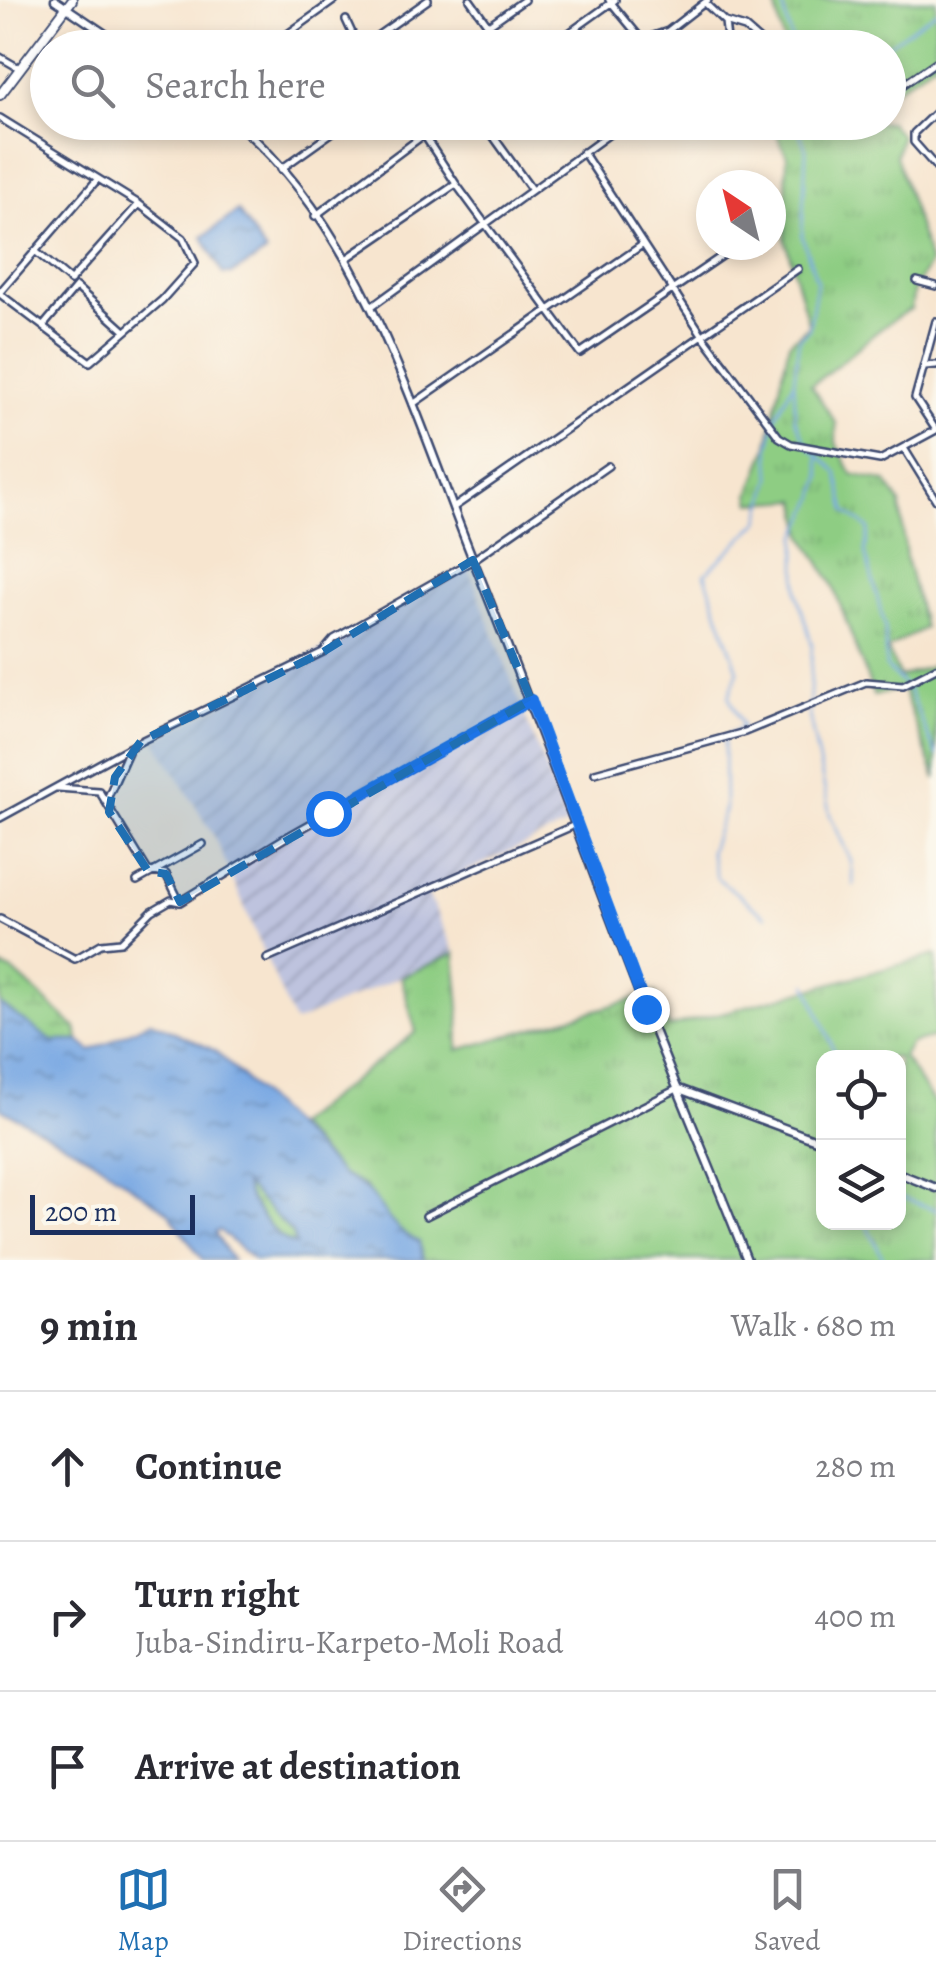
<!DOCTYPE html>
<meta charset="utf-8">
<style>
:root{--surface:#fff;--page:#f2f2f3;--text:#2b2b33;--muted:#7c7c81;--line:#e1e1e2;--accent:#1f6fb2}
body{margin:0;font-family:Alegreya,serif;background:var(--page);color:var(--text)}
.controls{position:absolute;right:30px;bottom:30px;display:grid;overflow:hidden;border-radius:20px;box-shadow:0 5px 15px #0003}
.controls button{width:90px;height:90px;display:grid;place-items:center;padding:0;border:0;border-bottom:2px solid var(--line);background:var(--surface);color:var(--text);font:50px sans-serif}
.compass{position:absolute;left:696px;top:170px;width:90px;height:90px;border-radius:50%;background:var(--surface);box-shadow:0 5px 15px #0003;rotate:325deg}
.scale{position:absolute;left:30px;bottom:25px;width:165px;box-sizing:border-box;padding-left:10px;border:5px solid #1b2f5e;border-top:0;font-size:28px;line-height:35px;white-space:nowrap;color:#1b2f5e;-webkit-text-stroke:8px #fbf7ec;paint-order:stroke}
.stop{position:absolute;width:30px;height:30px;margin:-22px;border:8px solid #1a73e8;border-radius:50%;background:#fff}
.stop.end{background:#1a73e8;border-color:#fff;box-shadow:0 2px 10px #0008}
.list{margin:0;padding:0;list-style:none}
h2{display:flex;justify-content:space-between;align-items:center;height:130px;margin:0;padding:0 40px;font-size:42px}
h2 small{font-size:32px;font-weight:400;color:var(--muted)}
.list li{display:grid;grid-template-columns:65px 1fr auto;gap:30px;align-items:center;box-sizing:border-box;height:150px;padding:0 40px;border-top:2px solid var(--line)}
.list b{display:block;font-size:38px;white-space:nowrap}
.list p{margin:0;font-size:32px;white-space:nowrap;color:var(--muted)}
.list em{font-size:32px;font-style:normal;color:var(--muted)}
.icon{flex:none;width:55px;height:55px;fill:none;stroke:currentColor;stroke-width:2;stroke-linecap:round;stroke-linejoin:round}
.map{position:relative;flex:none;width:936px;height:1260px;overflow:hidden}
.search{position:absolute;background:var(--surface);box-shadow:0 5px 15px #0003;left:30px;right:30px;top:30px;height:110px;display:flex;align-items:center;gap:25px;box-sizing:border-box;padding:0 35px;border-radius:55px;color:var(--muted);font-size:38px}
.sheet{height:580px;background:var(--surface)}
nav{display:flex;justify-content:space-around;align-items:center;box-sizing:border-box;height:140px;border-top:2px solid var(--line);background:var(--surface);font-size:28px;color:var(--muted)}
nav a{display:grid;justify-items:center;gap:5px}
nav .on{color:var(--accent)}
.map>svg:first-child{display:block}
.industrial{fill:url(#industrial-furrows)}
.grass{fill:url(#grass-tufts);stroke:#547e70;stroke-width:2.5;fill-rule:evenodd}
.wetland{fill:url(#wetland-marsh);stroke:#547e70;stroke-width:2.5}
.water{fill:url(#water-ripples);stroke:#4a6ca0;stroke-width:2.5;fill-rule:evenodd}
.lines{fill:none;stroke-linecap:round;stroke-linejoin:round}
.stream{stroke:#7aa9e3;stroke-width:2.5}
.street-casing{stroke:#3c4a6f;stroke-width:10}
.secondary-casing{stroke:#3c4a6f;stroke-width:11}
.primary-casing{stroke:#3c4a6f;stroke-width:12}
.street{stroke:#fff;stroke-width:5}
.secondary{stroke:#fff;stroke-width:6}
.primary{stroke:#fff;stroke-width:8}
.route{stroke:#1a73e8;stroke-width:12}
.marked{fill:#1f6fb2;fill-opacity:0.2;stroke:#1f6fb2;stroke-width:8;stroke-dasharray:20 12;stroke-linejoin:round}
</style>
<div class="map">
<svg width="936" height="1260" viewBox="0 0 936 1260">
<defs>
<pattern id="industrial-furrows" width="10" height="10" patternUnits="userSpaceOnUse" patternTransform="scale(2.5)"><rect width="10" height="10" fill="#bec3de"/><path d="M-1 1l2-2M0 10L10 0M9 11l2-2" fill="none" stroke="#9a9fb7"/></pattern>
<pattern id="grass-tufts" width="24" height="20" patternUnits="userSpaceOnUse" patternTransform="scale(2.5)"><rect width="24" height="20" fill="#8ecd83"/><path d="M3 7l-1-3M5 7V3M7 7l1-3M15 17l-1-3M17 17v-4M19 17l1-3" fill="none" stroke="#7ab074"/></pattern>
<pattern id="wetland-marsh" width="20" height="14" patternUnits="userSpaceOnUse" patternTransform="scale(2.5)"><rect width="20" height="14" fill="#8ecd83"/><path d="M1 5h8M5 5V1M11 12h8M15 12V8" fill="none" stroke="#7ab074"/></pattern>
<pattern id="water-ripples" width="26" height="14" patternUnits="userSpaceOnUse" patternTransform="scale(2.5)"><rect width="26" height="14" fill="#7aa9e3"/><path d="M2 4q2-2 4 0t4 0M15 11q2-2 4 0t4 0" fill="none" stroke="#638abb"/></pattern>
</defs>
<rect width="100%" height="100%" fill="#fbf7ec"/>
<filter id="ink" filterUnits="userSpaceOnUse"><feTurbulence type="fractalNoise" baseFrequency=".01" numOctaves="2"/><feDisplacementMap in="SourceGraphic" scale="20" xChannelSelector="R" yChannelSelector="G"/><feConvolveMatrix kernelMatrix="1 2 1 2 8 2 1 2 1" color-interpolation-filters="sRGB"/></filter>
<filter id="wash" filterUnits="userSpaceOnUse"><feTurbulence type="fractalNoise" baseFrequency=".0048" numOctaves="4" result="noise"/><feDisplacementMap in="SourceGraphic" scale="40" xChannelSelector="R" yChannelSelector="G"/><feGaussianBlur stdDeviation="2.25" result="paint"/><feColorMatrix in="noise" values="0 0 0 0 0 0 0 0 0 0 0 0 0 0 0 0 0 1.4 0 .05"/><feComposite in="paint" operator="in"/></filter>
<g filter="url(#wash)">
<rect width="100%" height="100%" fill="#f7e5cf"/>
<path class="industrial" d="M468,567L567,825L426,890L455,953L294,1023L214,836L156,741Z"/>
<path class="grass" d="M774,0H936V61L889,94L888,48L785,47Z
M889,122L901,136L896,156L930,263L914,289L911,309C873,329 847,361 811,385L836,423V443L852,474L887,482L900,504L906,558L924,628L887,649L900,677L936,665V779L902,688L874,696L832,583L804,536L798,500L752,503L750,494L767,449L789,343L809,326L785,239L787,156L772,123Z
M455,953L460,1008L458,1050L655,993L669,1027L936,955V1037L911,1043L903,1057L936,1106V1260H423L419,1242L396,1232L365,1186L342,1175L295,1125L416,1032L401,977ZM824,1058H898V1222H824Z"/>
<path class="wetland" d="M0,966L14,972L76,1028L79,1041H51L0,1004Z
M247,1184L297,1239L296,1245C276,1239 253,1206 243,1186Z"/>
<path class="water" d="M238,211L266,253L232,274H223L203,237Z
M0,1004L52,1041H79L91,1051L151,1021L216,1051L342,1175C387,1195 376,1222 419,1242L423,1260H254L219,1230L215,1233L232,1260H203L168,1212L93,1159L0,1108ZM245,1184L292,1233L296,1245C278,1241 246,1201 245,1184Z"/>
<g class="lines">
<path class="stream" d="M781,0L794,48
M795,44L808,48
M884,48L936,11
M794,382L795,419L808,446L837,472L846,511L869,529L865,551L885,627L886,667L908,689L936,755
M818,458L821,477L815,499L797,537V593L812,644L809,715L830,815L851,861L854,885
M728,734L743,727L729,697L738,671L705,574L760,521L771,477L769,447L776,417L794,381L799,338L809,329L817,282L802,236L806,150L796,122
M724,740L725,808L710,852L717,878L766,916
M807,984L837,1058
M898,1196L936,1210
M865,1222L884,1260"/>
</g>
</g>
<g filter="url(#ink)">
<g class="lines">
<defs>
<path id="street" d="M470,0L488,25
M609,0L642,40L668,31L708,0
M706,4L725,22L728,48
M346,20L359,48
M725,22L745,28L768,48
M268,48L335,0
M360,48L428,0
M456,48L524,0
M548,48L615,0
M0,57L19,68
M888,95L936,62
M936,112L914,133V142L936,167
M0,118L139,204L183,238L195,263L162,300L90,362L0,294
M483,122L531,189
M245,131L258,122
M424,135L456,184
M583,152L703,336L779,437L791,444L880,460L936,430
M281,169L347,122
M315,216L441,122
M35,251L71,281
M346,259L456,184L580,353L738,245
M70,281L138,205
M917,281L936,286
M0,292L96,181
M371,307L626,122
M44,325L76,287L125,331
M925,366L936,365
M413,404L642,245
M936,430L915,398L936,321
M904,448L936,500
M453,508L798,269
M595,773L745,732L866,682L903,685L936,668
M58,788L99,791L148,871L166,874L180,902
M107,799L128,752
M0,818L141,741L323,652L334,639L473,560L608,466
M137,881L203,844
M0,919L75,959L101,944L121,942L152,911L171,900L180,902L283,839L531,700
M267,959L575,825
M426,1216L677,1089"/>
<path id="secondary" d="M55,0L126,48
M235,122C362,226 416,418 474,562C533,707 585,855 642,1000C676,1088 713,1173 747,1260
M679,1089L824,1143
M898,1173L936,1188"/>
<path id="primary" d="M0,95L72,0"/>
</defs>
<use href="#street" class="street-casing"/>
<use href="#secondary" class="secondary-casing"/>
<use href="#primary" class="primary-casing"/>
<use href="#street" class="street"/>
<use href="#secondary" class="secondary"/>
<use href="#primary" class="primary"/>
</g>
</g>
<g class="lines" filter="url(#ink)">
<path class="route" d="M328,813L531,700L646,1009"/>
</g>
<path class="marked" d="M473,560L531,700L180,902L166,874L148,871L109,812L115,777L141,741L323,652Z"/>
</svg>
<div class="controls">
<button><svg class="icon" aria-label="locate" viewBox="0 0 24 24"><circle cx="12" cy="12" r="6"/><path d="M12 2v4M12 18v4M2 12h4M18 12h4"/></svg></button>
<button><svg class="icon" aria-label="layers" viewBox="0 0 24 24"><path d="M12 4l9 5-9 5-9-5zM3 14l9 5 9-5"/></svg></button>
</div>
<svg class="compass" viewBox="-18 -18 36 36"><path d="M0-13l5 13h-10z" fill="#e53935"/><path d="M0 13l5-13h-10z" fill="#7c7c81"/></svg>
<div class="scale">200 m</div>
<div class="stop" style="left:328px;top:813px"></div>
<div class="stop end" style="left:646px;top:1009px"></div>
<div class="search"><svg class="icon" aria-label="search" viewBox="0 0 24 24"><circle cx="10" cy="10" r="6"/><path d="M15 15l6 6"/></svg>Search here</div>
</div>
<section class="sheet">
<h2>9 min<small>Walk · 680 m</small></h2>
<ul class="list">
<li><svg class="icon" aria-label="ahead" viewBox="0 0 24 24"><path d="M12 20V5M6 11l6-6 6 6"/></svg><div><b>Continue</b></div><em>280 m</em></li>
<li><svg class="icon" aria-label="right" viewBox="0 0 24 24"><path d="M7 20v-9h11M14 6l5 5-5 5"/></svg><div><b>Turn right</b><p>Juba-Sindiru-Karpeto-Moli Road</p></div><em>400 m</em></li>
<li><svg class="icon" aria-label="arrive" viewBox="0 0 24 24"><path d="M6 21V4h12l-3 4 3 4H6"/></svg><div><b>Arrive at destination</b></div></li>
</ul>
</section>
<nav>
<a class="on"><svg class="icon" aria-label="map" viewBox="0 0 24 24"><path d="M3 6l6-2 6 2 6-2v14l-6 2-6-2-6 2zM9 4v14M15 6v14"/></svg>Map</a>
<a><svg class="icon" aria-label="directions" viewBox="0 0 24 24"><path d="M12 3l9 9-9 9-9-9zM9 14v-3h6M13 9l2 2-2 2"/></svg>Directions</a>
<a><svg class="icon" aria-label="saved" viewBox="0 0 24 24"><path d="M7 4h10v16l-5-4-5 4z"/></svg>Saved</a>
</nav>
